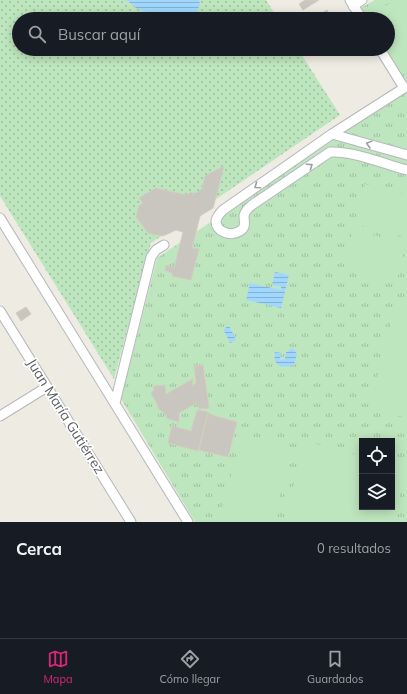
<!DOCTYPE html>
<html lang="es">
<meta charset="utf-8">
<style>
:root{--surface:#171b24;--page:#242831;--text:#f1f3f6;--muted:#9ea1a6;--line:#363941;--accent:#db2777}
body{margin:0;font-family:Mulish,sans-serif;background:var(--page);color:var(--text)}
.controls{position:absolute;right:12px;bottom:12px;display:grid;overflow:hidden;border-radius:0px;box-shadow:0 2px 10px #0003}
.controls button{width:36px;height:36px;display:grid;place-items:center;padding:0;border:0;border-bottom:1px solid var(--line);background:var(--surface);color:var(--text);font:20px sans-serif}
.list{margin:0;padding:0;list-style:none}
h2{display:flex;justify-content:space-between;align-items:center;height:52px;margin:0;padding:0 16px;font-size:17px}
h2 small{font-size:13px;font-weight:400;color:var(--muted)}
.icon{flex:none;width:22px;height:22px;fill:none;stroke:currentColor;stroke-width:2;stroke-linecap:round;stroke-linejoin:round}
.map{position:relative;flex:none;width:407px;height:522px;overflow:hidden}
.search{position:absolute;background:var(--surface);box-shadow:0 2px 10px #0003;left:12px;right:12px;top:12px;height:44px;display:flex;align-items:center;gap:10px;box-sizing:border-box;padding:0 14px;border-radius:22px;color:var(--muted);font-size:15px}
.sheet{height:116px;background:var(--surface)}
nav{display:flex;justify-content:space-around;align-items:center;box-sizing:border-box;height:56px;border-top:1px solid var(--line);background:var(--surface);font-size:11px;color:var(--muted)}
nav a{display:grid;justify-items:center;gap:2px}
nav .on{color:var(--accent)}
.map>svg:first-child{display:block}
.grass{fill:url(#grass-dots)}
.park{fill:url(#park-tufts);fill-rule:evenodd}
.pitch{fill:#bee6be}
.water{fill:url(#water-rules)}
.building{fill:#c9c6bf;stroke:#d3cdc0}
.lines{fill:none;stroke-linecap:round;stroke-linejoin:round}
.minor-casing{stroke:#b5b8bd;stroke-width:11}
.minor{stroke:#fff;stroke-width:9}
.oneway{stroke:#9d9fa1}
.labels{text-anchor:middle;stroke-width:3.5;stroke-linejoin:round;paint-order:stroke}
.street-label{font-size:14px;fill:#5b5f63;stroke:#fff}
</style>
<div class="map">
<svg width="407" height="522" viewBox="0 0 407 522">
<defs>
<pattern id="grass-dots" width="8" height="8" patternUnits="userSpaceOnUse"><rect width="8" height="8" fill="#bee6be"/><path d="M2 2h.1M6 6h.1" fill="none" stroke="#9dbe9e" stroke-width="1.8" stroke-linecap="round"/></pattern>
<pattern id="park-tufts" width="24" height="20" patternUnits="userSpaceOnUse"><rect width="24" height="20" fill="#bee6be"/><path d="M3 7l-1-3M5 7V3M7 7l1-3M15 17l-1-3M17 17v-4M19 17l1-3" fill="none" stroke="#9dbe9e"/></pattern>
<pattern id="water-rules" width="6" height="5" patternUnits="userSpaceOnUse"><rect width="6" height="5" fill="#a1d7ff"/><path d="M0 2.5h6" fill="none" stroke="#86b2d2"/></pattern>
</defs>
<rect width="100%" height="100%" fill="#eeebe2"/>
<path class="grass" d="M0,0H266L278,19H19V49H298L340,115L151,243L114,379L0,196Z"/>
<path class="park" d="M375,0H407V85L384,49H388V19H365L359,9Z
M407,90V522H195L121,399L157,258ZM362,441H392V507H362Z"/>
<path class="pitch" d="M395,0H407V78L388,48V19H369L368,17Z
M365,184L407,195V238L354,224Z
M353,230L406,243L396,284L343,270Z
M397,300L407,302V418L369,408Z
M241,436L292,449L273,522H219Z
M305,441L362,456V507H392V464L407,468L393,522H284Z"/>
<path class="water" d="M124,0H199L200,5L196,13L187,16L167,14L157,15L137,9L128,1Z
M275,272L289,275L281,308L246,300L250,283L281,290V287L272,285Z
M229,326L236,340L230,343L223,329Z
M293,348L297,354L294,365C282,369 272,366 275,352L281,353L280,360L285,359L286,352Z"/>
<path class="building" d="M305,0H319L303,10L299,4Z
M327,10L332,19H315L314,18Z
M333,49H351L344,53L337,55Z
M224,166L213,208L200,216L192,248L199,249L191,280L172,276L173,274L165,270L166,265L174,268L183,232L176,230L163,236L148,233L136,217L139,206L143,203L139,198L156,188L186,195L192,192L193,195L202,189L205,176Z
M26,307L31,314L21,321L16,313Z
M203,365L209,408L199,409L198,402L179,413V422L166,418L167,416L157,407L158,406L151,393L154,390L153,386L165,385L166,394L193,379L192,386L196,383L194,366Z
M197,410L208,412L198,451L168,443L172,426L191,431Z
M208,414L237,422L228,457L199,450Z"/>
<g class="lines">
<defs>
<path id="minor" d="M350,0L362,19
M353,6L362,0
M332,134L404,88L380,49
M407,155L332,134L223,210C220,213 217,216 216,221C216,232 230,236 238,232C247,228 244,223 244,216C245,211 248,208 252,205L330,152C354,151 384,164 407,170
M0,218L188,522
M0,311L131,522
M115,403L151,257L156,250L164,245
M0,416L47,387"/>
</defs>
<use href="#minor" class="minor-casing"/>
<use href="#minor" class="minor"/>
</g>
<defs><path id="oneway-chevron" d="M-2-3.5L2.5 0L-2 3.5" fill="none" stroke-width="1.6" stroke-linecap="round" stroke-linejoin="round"/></defs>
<g class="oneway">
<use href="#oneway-chevron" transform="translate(369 144) rotate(-165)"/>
<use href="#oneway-chevron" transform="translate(310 166) rotate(-34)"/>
<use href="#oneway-chevron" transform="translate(257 186) rotate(145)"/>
</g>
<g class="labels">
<g class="street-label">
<text transform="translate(66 416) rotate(58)" y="5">Juan María Gutiérrez</text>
</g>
</g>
</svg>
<div class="controls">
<button><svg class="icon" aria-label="locate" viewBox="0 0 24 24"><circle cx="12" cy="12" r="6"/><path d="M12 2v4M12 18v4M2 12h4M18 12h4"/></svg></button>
<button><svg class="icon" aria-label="layers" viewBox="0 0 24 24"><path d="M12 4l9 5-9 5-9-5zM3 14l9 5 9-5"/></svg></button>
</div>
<div class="search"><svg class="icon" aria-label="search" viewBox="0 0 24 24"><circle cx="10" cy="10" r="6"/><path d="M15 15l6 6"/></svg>Buscar aquí</div>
</div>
<section class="sheet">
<h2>Cerca<small>0 resultados</small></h2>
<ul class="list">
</ul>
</section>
<nav>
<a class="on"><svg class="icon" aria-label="map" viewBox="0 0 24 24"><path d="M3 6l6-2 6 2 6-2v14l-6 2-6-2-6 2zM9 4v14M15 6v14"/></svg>Mapa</a>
<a><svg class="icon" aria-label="directions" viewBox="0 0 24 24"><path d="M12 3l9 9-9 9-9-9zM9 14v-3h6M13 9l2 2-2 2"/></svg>Cómo llegar</a>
<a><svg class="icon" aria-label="saved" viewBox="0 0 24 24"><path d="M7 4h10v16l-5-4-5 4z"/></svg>Guardados</a>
</nav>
